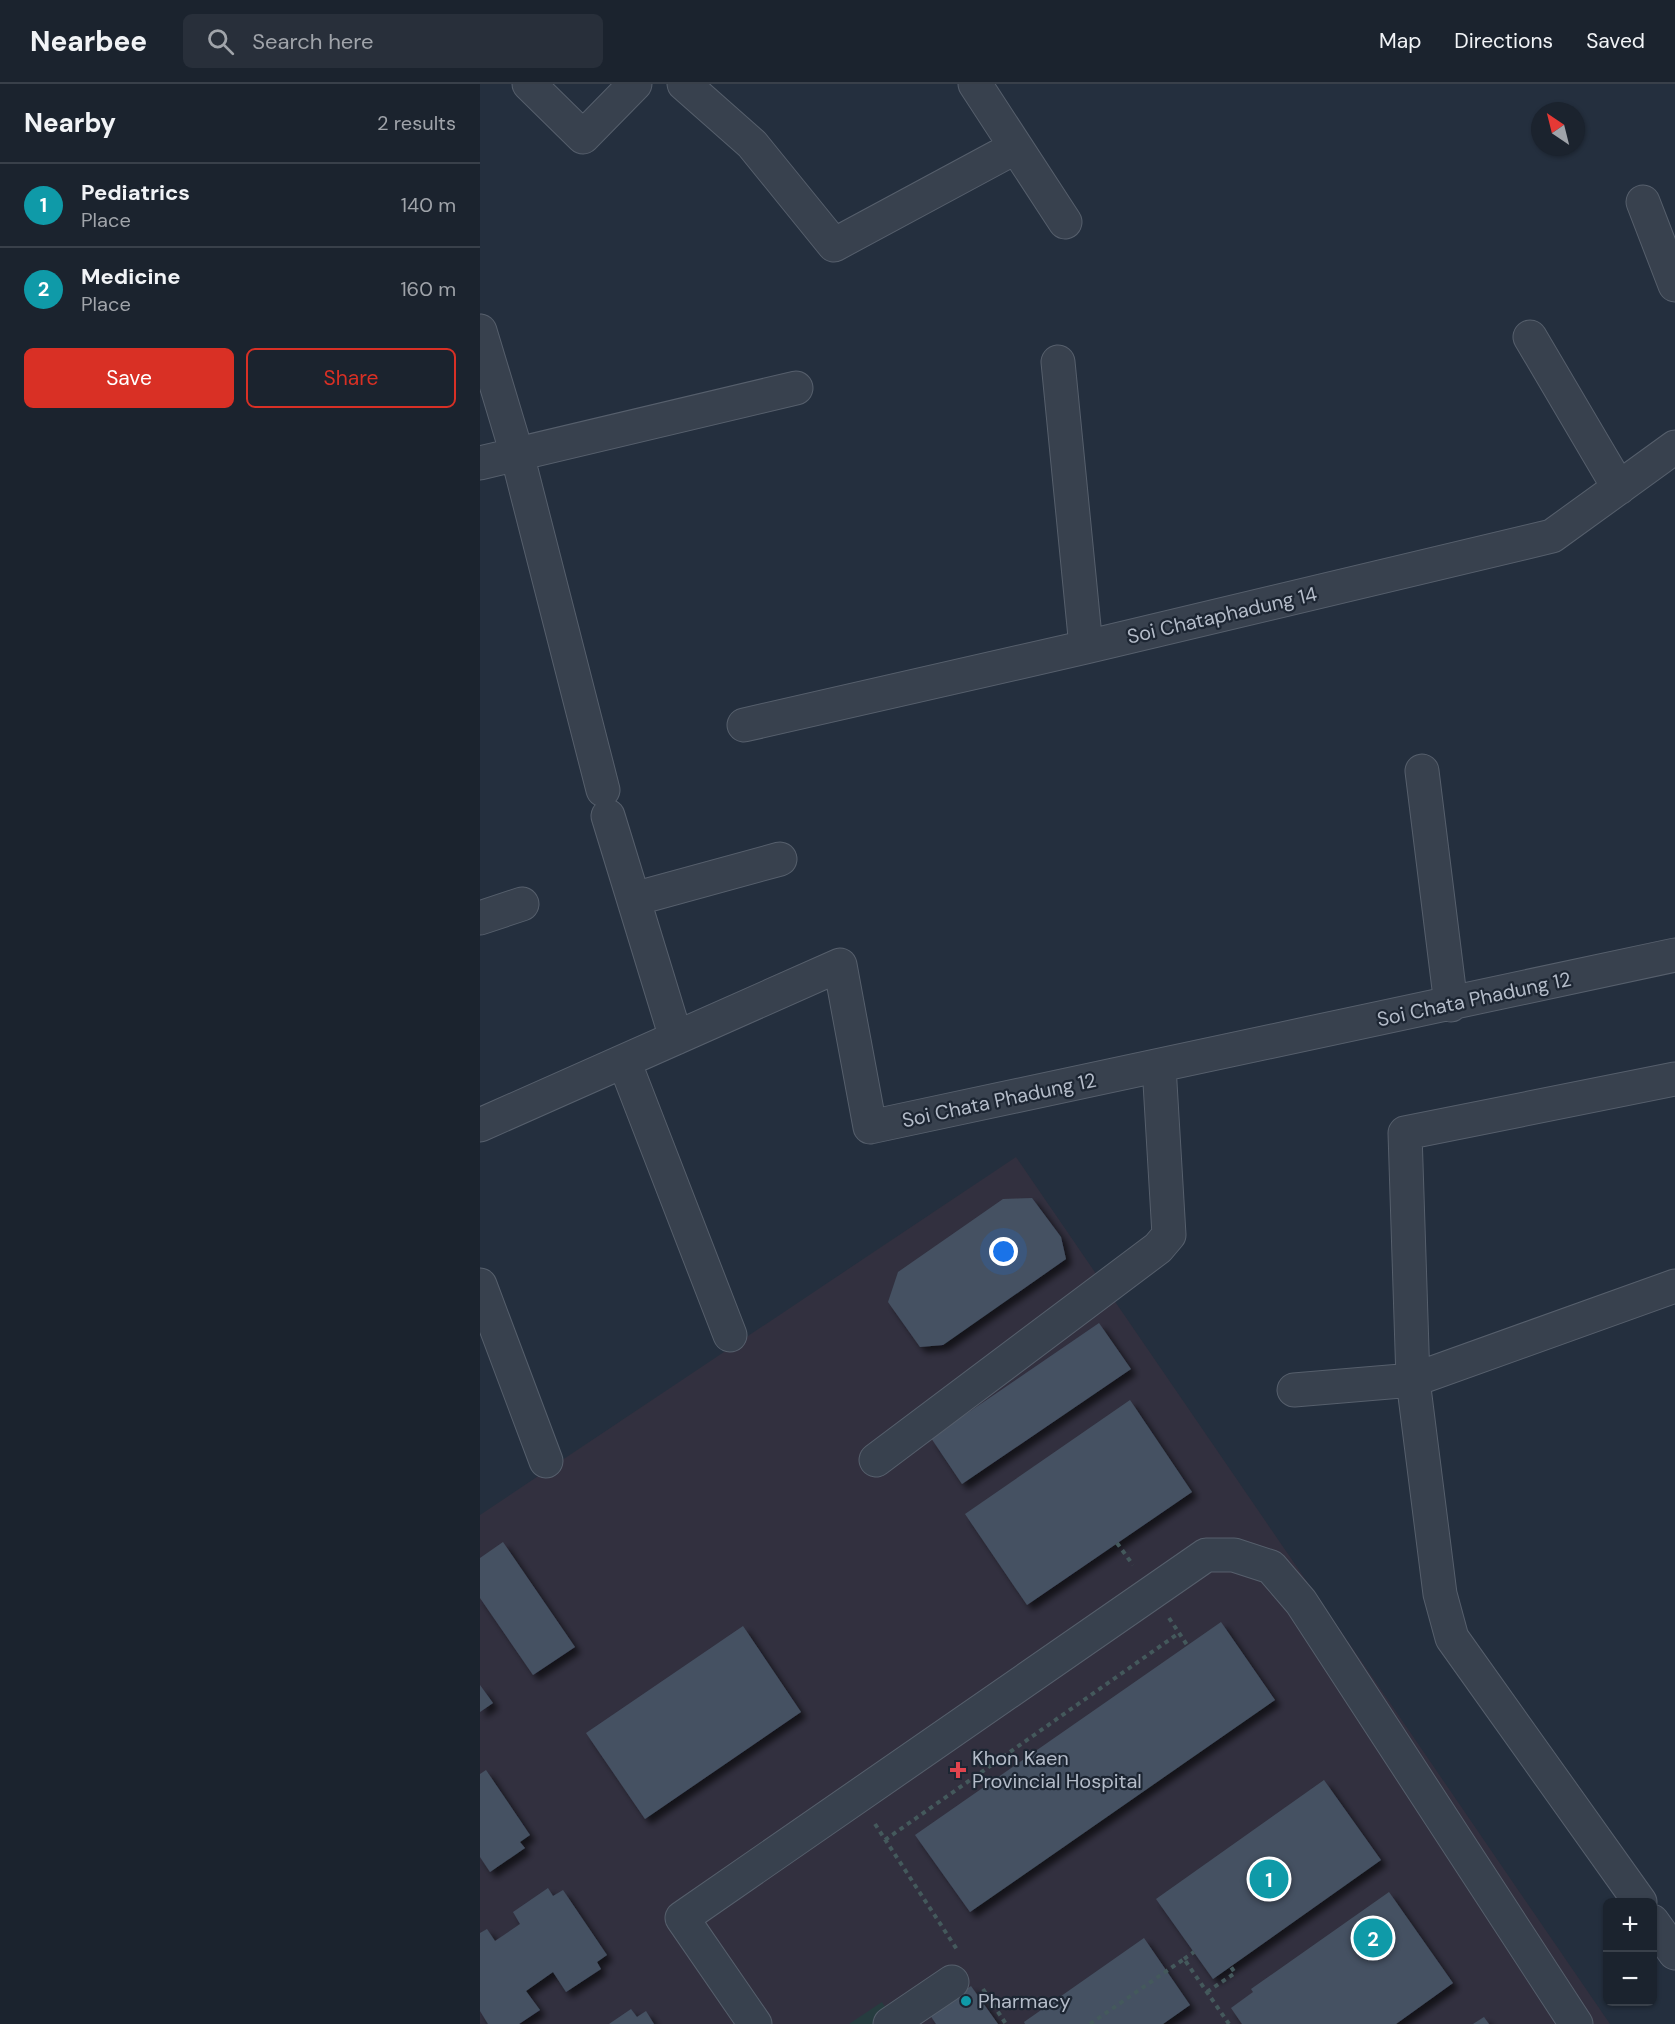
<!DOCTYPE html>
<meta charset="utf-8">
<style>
:root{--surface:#1b232e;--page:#282f3a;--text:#f1f3f6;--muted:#a0a4aa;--line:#39404a;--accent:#d93025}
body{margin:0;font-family:"DM Sans",sans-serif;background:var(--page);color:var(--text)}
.controls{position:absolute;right:18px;bottom:18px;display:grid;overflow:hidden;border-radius:9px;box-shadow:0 2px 4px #0004}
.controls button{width:54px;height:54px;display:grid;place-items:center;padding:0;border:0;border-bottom:2px solid var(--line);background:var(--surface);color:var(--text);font:30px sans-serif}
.compass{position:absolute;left:1051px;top:18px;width:54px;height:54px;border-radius:50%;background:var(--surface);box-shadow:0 2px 4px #0004;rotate:325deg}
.you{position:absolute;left:524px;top:1168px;width:21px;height:21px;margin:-15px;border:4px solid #fff;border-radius:50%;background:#1a73e8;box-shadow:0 0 0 9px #1a73e833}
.badge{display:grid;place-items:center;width:39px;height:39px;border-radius:50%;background:var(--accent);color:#fff;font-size:20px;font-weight:700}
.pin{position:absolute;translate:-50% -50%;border:3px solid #fff;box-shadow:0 2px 6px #0006}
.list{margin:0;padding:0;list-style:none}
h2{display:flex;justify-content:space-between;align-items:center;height:78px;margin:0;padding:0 24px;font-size:26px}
h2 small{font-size:20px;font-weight:400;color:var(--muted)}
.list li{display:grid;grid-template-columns:39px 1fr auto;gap:18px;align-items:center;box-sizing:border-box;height:84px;padding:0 24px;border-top:2px solid var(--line)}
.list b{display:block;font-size:22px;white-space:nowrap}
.list p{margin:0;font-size:20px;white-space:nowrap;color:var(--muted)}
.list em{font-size:20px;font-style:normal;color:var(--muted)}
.actions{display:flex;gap:12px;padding:18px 24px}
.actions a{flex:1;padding:14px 0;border:2px solid var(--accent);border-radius:9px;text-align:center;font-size:21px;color:var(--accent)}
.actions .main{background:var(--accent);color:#fff}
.icon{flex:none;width:33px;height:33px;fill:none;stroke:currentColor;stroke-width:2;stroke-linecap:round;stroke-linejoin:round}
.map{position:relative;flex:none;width:1195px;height:1940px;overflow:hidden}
header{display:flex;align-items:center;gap:36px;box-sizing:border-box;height:84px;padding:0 30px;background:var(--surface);border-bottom:2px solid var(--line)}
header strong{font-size:28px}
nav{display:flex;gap:33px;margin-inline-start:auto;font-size:21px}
.search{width:420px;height:54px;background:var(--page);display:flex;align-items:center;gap:15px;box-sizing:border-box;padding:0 21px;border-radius:9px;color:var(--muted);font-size:22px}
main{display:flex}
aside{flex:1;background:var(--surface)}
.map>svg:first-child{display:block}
.medical{fill:#32303f}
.green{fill:#263c3f}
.building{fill:#455162;filter:url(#shadow)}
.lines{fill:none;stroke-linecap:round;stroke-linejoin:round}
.minor-casing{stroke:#565f6c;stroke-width:35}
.path{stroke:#44595c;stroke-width:4;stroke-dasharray:4.5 4.5;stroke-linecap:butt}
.minor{stroke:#38414e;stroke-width:33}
.health-dot{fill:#e0444e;stroke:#1d2633;stroke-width:2}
.culture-dot{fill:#0f9aa8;stroke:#1d2633;stroke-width:2}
.labels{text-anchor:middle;stroke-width:4.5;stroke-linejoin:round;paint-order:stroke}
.street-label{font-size:20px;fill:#b4bcc9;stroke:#1d2633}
.poi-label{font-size:20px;fill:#b4bcc9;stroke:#1d2633;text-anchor:start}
</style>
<header>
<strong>Nearbee</strong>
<div class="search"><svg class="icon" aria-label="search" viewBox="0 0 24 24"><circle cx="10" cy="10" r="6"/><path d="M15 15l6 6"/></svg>Search here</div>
<nav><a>Map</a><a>Directions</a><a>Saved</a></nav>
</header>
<main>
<aside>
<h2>Nearby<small>2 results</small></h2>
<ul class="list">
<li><span class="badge" style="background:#0f9aa8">1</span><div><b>Pediatrics</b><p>Place</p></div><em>140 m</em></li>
<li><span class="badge" style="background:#0f9aa8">2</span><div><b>Medicine</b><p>Place</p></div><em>160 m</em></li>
</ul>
<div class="actions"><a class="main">Save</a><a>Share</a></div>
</aside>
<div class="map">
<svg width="1195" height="1940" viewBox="0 0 1195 1940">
<defs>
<filter id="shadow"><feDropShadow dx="5.5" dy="5.5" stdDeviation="3" flood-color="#0009"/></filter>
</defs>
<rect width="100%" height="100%" fill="#242f3e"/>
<path class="medical" d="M536,1073L1130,1940H0V1431Z"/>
<path class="green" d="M402,1918L416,1940H369Z"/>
<path class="building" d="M552,1114L581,1153L586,1175L463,1261L440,1263L408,1218L418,1188L523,1115Z
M619,1239L651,1285L482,1400L451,1354Z
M650,1316L712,1408L547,1521L485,1430Z
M23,1458L95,1563L53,1591L0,1514V1474Z
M741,1538L795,1616L490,1828L435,1751Z
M263,1542L321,1628L165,1735L106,1649Z
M0,1601L13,1619L0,1628Z
M6,1686L50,1751L40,1758L45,1764L10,1788L0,1773V1690Z
M844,1696L901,1776L733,1895L676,1815Z
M68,1804L73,1812L83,1806L127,1871L117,1878L121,1885L86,1908L73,1888L46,1907L60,1926L39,1940H8L0,1927V1849L7,1845L15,1857L40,1840L33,1828Z
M909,1808L973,1899L916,1940H762L751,1924L773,1908L771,1905Z
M664,1854L710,1921L683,1940H545L544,1938Z
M491,1902L518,1940H456L450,1931Z
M151,1925L157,1933L166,1927L174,1940H129Z
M1004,1933L1009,1940H993Z"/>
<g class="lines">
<defs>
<path id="minor" d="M49,0L103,53L155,0
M204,0L272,60L354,161L536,63
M495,0L585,138
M1163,118L1195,201
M0,247L37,370L123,706
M1050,253L1139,404
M578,278L606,563
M0,379L316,304
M264,641L606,563L1072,452L1195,363
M942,687L971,921
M128,732L196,954
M154,815L300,775
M0,834L42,820
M144,977L250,1251
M0,1041L360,881L390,1043L1195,871
M0,1201L66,1377
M814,1306L933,1296L1195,1202
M396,1376L678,1164L689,1151L679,982
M1160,1818L972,1554L960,1510L933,1296L925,1049L1195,995
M1172,1837L1195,1869
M275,1940L202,1834L726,1471H754L791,1483L821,1518L1096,1940
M410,1940L472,1898"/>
</defs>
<use href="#minor" class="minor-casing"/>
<path class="path" d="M637,1459L653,1481
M689,1534L707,1561
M395,1740L478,1867
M405,1756L699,1549
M704,1875L714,1868
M503,1905L526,1940
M727,1908L755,1889L751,1883
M610,1940L704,1875L749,1940"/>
<use href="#minor" class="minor"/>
</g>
<path class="health-dot" d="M475 1677h6v6h6v6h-6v6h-6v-6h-6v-6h6z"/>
<circle class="culture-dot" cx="486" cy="1917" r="6"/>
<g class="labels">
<g class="street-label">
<text transform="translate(742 531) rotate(-13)" y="7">Soi Chataphadung 14</text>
<text transform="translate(994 915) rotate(-12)" y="7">Soi Chata Phadung 12</text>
<text transform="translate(519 1016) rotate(-12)" y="7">Soi Chata Phadung 12</text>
</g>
<g class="poi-label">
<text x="492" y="1681">Khon Kaen<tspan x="492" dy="23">Provincial Hospital</tspan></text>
<text x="498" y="1924">Pharmacy</text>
</g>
</g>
</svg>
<div class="controls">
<button>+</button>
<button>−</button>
</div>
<svg class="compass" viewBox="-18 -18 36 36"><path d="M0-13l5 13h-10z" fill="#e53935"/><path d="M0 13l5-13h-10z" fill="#a0a4aa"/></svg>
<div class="you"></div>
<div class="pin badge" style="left:789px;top:1795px;background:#0f9aa8">1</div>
<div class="pin badge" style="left:893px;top:1854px;background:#0f9aa8">2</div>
</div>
</main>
